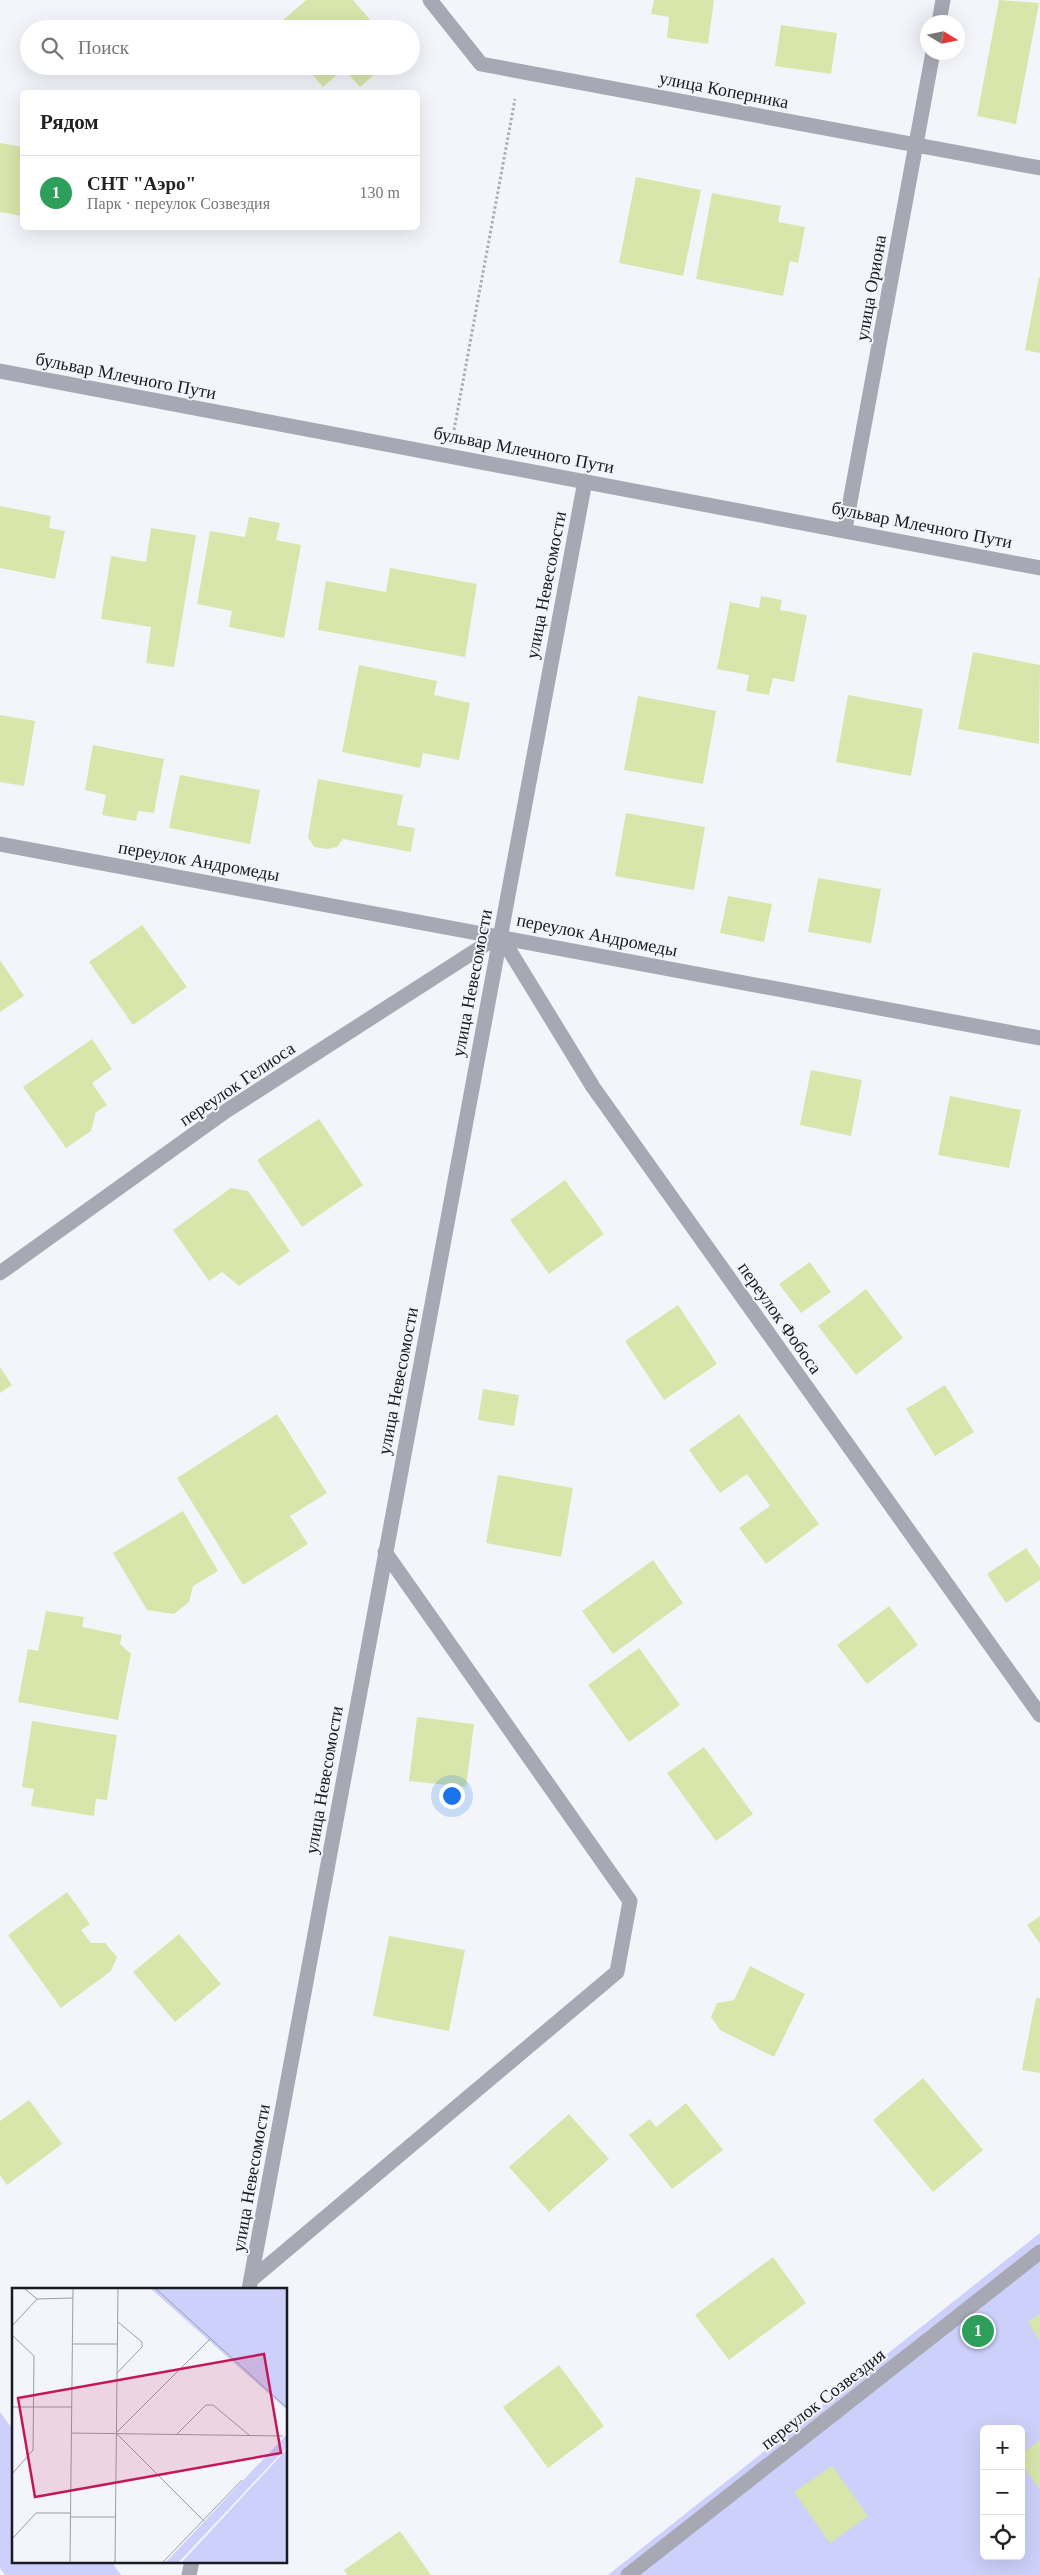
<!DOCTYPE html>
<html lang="ru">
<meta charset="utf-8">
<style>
:root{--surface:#fff;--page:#f2f2f2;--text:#222;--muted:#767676;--line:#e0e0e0;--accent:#798938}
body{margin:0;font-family:Georgia,serif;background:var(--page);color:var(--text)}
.controls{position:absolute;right:15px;bottom:15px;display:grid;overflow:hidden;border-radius:8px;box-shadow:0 5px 20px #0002}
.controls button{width:45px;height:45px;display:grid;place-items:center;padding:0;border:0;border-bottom:1px solid var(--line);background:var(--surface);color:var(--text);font:25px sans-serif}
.compass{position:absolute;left:920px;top:15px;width:45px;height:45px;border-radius:50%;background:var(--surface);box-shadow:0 5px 20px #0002;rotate:100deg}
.you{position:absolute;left:451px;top:1795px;width:18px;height:18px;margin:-12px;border:4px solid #fff;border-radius:50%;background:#1a73e8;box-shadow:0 0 0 8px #1a73e833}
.badge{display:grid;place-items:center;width:32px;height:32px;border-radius:50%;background:var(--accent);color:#fff;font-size:16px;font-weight:700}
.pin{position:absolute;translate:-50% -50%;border:2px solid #fff;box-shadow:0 1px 5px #0006}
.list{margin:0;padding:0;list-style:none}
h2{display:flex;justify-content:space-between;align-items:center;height:65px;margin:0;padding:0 20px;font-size:21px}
h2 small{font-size:16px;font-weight:400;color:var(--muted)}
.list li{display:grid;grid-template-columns:32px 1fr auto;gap:15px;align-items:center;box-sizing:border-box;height:75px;padding:0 20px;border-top:1px solid var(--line)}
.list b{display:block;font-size:19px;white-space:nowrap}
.list p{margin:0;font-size:16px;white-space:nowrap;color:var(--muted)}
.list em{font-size:16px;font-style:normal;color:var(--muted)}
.icon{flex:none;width:28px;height:28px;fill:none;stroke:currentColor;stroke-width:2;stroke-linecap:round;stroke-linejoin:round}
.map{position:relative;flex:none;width:1040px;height:2575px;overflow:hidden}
.search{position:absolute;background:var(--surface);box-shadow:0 5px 20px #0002;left:20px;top:20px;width:400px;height:55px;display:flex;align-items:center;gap:12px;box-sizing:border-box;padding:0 18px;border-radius:28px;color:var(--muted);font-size:19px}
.panel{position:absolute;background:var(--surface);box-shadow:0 5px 20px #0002;left:20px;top:90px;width:400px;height:140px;border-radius:8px}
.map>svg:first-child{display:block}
.green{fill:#cdd0fa;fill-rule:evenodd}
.building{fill:#d8e6ac}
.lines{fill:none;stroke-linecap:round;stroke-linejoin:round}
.path{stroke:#acadb3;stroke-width:3;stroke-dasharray:2.5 2.5;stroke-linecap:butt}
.street{stroke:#a7a8b4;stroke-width:15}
.labels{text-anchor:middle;stroke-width:4;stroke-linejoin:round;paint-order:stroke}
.street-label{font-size:18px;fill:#191a23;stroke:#f4f5fa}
.inset-road{fill:none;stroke:#9c9da4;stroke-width:1}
.view{fill:#c2185b;fill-opacity:0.15;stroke:#c2185b;stroke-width:2.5}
.inset-edge{fill:none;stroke:#191a23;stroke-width:2.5}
</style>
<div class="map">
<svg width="1040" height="2575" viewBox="0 0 1040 2575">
<rect width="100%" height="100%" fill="#f4f5fa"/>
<path class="green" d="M1040,2233V2575H608ZM984,2429H1021V2556H984Z
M0,2412L14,2431V2561H111L121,2575H5L0,2568Z"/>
<path class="building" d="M306,0H353L378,29H273Z
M654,0H714L708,44L667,38L669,17L651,14Z
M999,0L1039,3L1016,124L977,116Z
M781,25L837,33L831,74L775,66Z
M305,66H384L360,87L344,69L323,87Z
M0,143L22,147V216L0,212Z
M636,177L701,190L683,276L619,263Z
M712,193L781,206L778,222L805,227L798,263L790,261L783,296L696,279Z
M1039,277H1040V353L1025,350Z
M0,506L51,516L49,528L65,531L55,579L0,568Z
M249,517L280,523L276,540L301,545L284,638L229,627L232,611L197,604L210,531L245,537Z
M151,528L196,535L174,667L146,663L151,627L101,619L111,556L146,562Z
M390,568L477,584L465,657L318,630L326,581L386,592Z
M761,596L782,600L780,610L807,615L794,682L773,678L769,695L746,691L749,675L717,669L730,602L759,608Z
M973,652L1040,665L1039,744L958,729Z
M359,665L437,681L434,695L470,703L459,760L423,753L420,768L342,752Z
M848,695L923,709L911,776L836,762Z
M638,696L716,711L703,784L624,770Z
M0,715L35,721L24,786L0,782Z
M93,745L164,759L154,813L138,811L136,821L102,815L106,795L85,790Z
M180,775L260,790L250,844L169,828Z
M318,779L403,795L397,825L415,828L411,852L343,839L337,847L327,849L314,847L308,837Z
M626,813L705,827L694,890L615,876Z
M818,878L881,889L871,943L808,932Z
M728,896L772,904L764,942L720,933Z
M142,925L187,987L133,1025L89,962Z
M0,960L24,996L0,1012Z
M92,1039L112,1069L92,1083L107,1105L96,1112L91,1131L66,1148L23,1087Z
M811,1070L862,1080L851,1136L800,1125Z
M950,1096L1021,1110L1009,1168L938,1155Z
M319,1119L363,1185L302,1227L257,1160Z
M565,1180L604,1234L549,1274L510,1220Z
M231,1188L248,1191L290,1251L239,1286L222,1272L209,1281L173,1230Z
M810,1262L831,1292L801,1313L779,1284Z
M866,1289L903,1338L856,1375L818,1326Z
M678,1305L717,1364L664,1400L625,1341Z
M0,1367L12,1385L0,1393Z
M945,1385L974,1432L935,1456L906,1409Z
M483,1389L519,1395L514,1426L478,1420Z
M277,1414L327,1493L290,1516L308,1544L243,1585L177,1478Z
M739,1414L819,1524L766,1564L739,1528L770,1506L747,1474L720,1493L689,1450Z
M498,1475L573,1488L561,1557L486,1543Z
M183,1511L218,1571L193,1586L189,1602L174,1614L147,1610L113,1553Z
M1026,1548L1040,1568V1580L1006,1603L987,1574Z
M653,1560L683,1603L613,1654L582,1611Z
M889,1606L918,1645L867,1684L837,1645Z
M46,1611L84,1617L82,1627L122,1635L120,1644L131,1654L118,1720L18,1702L28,1649L38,1651Z
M639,1648L680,1705L629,1742L588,1685Z
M417,1717L474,1724L466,1787L409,1781Z
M32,1721L117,1735L107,1800L96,1799L94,1816L31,1806L34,1789L22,1787Z
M704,1747L753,1814L716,1841L667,1773Z
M67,1892L90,1924L81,1930L91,1943H105L117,1957L111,1971L61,2008L8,1935Z
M1040,1916V1944L1027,1925Z
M179,1934L221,1984L175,2022L133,1972Z
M389,1936L465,1950L449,2031L373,2016Z
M750,1966L805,1994L774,2057L720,2030L711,2017L717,2003L734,2000Z
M1036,1998H1040V2073L1022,2070Z
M923,2078L983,2150L933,2192L873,2120Z
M29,2100L62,2144L7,2185L0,2175V2121Z
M686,2103L723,2150L672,2189L629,2135L650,2119L656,2127Z
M569,2114L609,2159L549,2212L509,2167Z
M773,2257L806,2303L729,2360L695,2315Z
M1040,2314V2340L1028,2322Z
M559,2365L604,2426L548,2468L503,2407Z
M1040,2440V2489L1021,2464V2454Z
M832,2466L868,2516L830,2543L794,2492Z
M400,2531L431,2575H347L344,2570Z"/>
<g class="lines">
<path class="path" d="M454,430L515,99"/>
<path class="street" d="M430,0L481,64L1040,168
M939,22L943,0
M0,371L1040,568
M845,529L933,52
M0,844L1040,1038
M0,1273L226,1111L500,935L593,1087L1040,1715
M251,2280L617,1972L630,1901L385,1552
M249,2289L585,481
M189,2575L192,2561
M628,2575L1040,2252"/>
</g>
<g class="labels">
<g class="street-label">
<text transform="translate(724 90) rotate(11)" y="6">улица Коперника</text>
<text transform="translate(871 288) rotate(-80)" y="6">улица Ориона</text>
<text transform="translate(126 376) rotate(11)" y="6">бульвар Млечного Пути</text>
<text transform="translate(524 450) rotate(11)" y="6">бульвар Млечного Пути</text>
<text transform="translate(922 525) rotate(11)" y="6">бульвар Млечного Пути</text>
<text transform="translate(546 585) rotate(-79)" y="6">улица Невесомости</text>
<text transform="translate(199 861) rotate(10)" y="6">переулок Андромеды</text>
<text transform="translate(597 935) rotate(11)" y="6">переулок Андромеды</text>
<text transform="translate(472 983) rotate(-79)" y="6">улица Невесомости</text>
<text transform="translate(237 1084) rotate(-34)" y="6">переулок Гелиоса</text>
<text transform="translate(780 1318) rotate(55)" y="6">переулок Фобоса</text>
<text transform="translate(398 1381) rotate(-79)" y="6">улица Невесомости</text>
<text transform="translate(324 1780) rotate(-80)" y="6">улица Невесомости</text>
<text transform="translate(251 2178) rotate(-80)" y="6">улица Невесомости</text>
<text transform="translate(823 2399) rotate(-38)" y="6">переулок Созвездия</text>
</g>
</g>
<g transform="translate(12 2288)">
<rect width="275" height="275" fill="#f4f5fa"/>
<path d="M138,0H275V122ZM275,146V159L166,275H153ZM275,161V275H169Z" fill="#cdd0fa"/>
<path class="inset-road" d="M12,0L25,11L61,10M143,0L275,120M0,38L25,11M0,47L22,68L21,162L0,186M61,56H105M105,85L130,59V54L106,34M0,119H60M59,145L271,148M165,146L194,117H201L237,147M58,229H104M192,233L104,145L198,51M0,251L24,225H58M58,275L61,0M103,275L106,0M150,275L230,192"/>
<path class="view" d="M252,66L269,165L23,209L6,110Z"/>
<rect width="275" height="275" class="inset-edge"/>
</g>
</svg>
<div class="controls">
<button>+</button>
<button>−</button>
<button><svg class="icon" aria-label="locate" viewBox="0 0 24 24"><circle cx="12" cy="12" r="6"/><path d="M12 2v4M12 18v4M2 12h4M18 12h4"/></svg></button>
</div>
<svg class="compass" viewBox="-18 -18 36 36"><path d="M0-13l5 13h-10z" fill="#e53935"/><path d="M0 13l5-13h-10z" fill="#767676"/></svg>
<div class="you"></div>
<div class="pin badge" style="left:978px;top:2331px;background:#2e9e5b">1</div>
<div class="search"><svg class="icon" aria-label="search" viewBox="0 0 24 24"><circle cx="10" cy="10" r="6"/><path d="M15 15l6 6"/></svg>Поиск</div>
<section class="panel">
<h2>Рядом<small></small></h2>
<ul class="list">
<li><span class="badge" style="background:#2e9e5b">1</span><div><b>СНТ &quot;Аэро&quot;</b><p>Парк · переулок Созвездия</p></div><em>130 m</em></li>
</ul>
</section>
</div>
